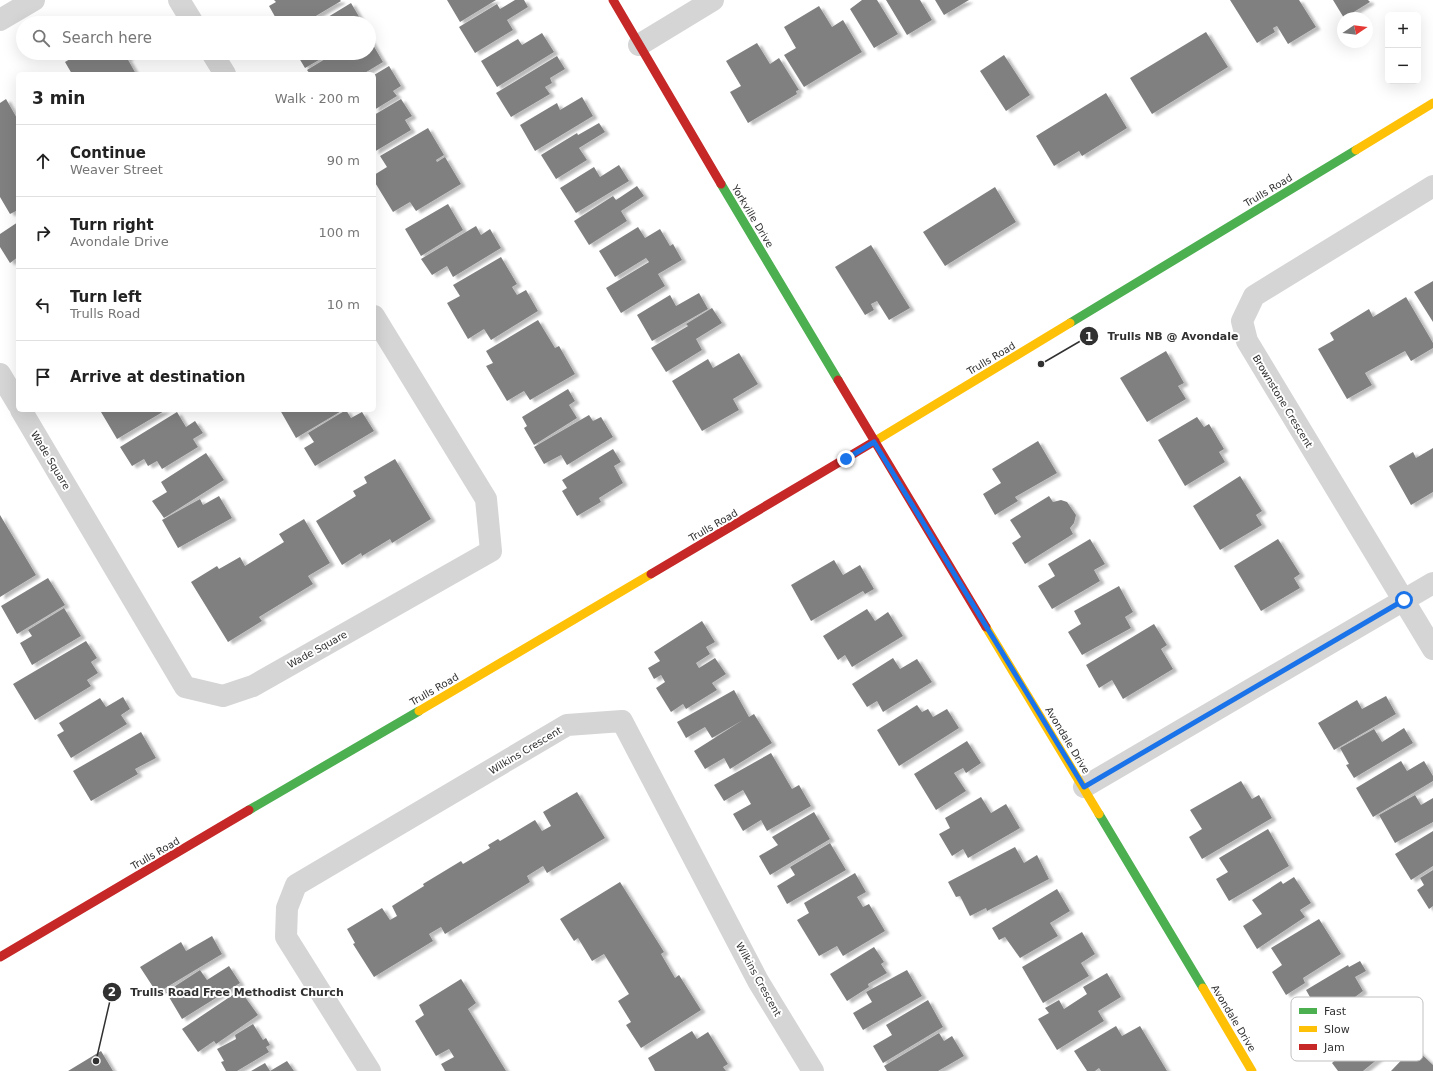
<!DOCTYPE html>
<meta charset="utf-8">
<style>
:root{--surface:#fff;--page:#f6f6f6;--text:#222;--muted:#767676;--line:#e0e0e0}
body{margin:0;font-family:"DejaVu Sans",sans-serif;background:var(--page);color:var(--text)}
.controls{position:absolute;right:12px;top:12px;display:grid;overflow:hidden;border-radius:6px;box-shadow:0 4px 16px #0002}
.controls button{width:36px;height:36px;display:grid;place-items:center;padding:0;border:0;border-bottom:1px solid var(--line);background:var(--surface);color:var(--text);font:20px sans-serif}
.compass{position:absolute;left:1337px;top:12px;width:36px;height:36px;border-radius:50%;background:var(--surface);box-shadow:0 4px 16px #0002;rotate:77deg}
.stop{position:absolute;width:12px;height:12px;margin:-9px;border:3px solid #1a73e8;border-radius:50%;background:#fff}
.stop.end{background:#1a73e8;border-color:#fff;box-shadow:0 1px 4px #0008}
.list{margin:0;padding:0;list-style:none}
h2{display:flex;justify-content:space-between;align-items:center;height:52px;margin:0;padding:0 16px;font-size:17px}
h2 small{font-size:13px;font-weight:400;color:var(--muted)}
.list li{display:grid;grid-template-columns:26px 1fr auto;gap:12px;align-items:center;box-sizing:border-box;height:72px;padding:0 16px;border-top:1px solid var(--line)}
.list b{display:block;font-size:15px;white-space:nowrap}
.list p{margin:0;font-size:13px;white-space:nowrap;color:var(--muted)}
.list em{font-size:13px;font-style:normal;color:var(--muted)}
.icon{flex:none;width:22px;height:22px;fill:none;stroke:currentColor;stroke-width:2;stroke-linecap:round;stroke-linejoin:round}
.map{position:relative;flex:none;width:1433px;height:1071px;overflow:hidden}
.search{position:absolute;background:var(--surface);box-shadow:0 4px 16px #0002;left:16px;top:16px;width:360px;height:44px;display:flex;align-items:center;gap:10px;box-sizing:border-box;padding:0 14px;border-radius:22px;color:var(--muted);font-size:15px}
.panel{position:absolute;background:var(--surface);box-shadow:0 4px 16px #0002;left:16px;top:72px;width:360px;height:340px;border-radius:6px}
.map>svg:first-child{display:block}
.building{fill:#808080;filter:url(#shadow)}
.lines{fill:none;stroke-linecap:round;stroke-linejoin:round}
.street{stroke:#d5d5d5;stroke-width:22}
.fast{stroke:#4caf50;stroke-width:9}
.slow{stroke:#ffc107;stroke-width:9}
.jam{stroke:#c62828;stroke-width:9}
.route{stroke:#1a73e8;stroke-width:5}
.labels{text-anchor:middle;stroke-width:4;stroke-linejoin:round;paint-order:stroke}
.street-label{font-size:10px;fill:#313131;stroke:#fff}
.key{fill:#fff;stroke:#c1c1c1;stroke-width:1}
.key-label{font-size:11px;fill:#313131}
.leader{fill:none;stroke:#313131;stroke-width:1.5}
.callout-dot{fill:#313131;stroke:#fff;stroke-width:1.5}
.mark-label{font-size:12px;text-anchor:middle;font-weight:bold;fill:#fff}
.callout-label{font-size:11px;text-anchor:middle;font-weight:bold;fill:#313131;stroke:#fff;stroke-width:4;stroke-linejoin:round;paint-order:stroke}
</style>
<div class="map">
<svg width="1433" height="1071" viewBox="0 0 1433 1071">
<defs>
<filter id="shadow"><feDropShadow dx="4.5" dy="2.5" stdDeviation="1" flood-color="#0004"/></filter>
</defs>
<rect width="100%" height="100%" fill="#fff"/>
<path class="building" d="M274,0H340L341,1L304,23H287L284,18L278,22L269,6L276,2Z
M447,0H496L460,22Z
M515,0H524L528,7L507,20L513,30L475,53L459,27L497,4L500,9Z
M862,0H877L898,34L874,48L850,9Z
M886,0H920L932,20L907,35Z
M935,0H969L944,15Z
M1230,0H1299L1316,27L1288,44L1277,26L1273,28L1275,32L1257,43Z
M1333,0H1368L1370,2L1344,18Z
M351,3L361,20L356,23H318Z
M819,6L832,27L843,20L862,52L804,87L784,55L796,48L784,27Z
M1206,32L1228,67L1152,114L1130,78Z
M542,33L554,52L497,87L481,61L518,39L522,45Z
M369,38L383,62L363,74H310L307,70L335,53H369Z
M757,43L770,64L779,58L799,90L796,91L797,94L748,123L730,92L741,86L726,61Z
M80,53H135L127,58L136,74H72L65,62Z
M296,53H331L305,68Z
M1004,55L1030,95L1006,111L980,71Z
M557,56L565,69L550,78L552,83L545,87L550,94L511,117L496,93Z
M389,66L401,86L393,91L397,96L374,110V75Z
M1106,93L1127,128L1082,156L1079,151L1054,166L1036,136Z
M582,97L593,116L535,151L520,125L557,103L560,110Z
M6,99L18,120V210L10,214L0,197V103Z
M401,99L412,116L405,120L411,130L374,152V115Z
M599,123L605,132L579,148L587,160L556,179L541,155L577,133L578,135Z
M428,128L444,155L436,160L437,162L445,157L461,184L416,211L410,202L393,212L374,181V175L387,167L380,156Z
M619,165L629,181L576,213L560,188L594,167L600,177Z
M637,186L644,196L621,211L627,221L589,245L574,221L613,196L616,200Z
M995,187L1016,222L945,266L923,232Z
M448,204L463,230L421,256L405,229Z
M18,222V257L10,263L0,247V234Z
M476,226L481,235L490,229L501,248L453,277L447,266L432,275L421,259Z
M638,227L645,238L660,229L670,246L673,244L682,260L658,274L665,286L621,313L606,288L649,262L646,258L615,277L599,251Z
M871,245L910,308L889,320L877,301L871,304L874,310L865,315L835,267Z
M501,257L517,284L512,287L517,295L526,290L538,311L491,340L484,329L468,339L447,303L460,296L453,285Z
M1433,281V322L1414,292Z
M699,293L708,309L652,341L637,315L670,295L676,306Z
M1406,297L1433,343V348L1411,361L1405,351L1365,373L1372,385L1347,399L1318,349L1334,340L1330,333L1369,309L1373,317Z
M712,308L722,323L696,339L702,350L666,372L651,348L688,326L686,324Z
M538,320L555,348L559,346L575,374L530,400L524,391L507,401L486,366L493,363L486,351Z
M1166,351L1184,383L1178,386L1186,399L1147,422L1120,378Z
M739,353L758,384L733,399L739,410L702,431L672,381L708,359L713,368Z
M568,389L575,401L569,405L577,418L534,445L524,428L527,426L522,417Z
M104,410H166L117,439L101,412Z
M280,410H343L296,438Z
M346,410L351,418L362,412L374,431L315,466L304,448L314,442L308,433Z
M177,412L186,427L195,421L203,433L193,439L198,447L162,469L157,461L148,466L144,459L132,466L120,447Z
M589,415L593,421L601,417L613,437L567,465L561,455L544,464L534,447Z
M1197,417L1204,427L1209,424L1224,449L1219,452L1225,462L1185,486L1158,440Z
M1038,441L1057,473L1015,497L1018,501L995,515L983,494L1001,483L992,469Z
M1433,448V492L1411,505L1389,466L1413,452L1416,458Z
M613,449L621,462L614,466L623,483L599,498L601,502L577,516L562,491L567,488L562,480Z
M206,453L224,480L164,518L152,501L167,492L161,482Z
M395,459L431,519L392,543L390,539L362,556L361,553L342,565L316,521L356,496L353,491L367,483L364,477Z
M1240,476L1262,511L1256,515L1262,525L1220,550L1193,506Z
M219,496L232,518L178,548L162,520L200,499L203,505Z
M1049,496L1053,502L1061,500L1067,502L1076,515L1074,523L1070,528L1073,534L1025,564L1012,543L1021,537L1010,520Z
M0,515L36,575L0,597Z
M304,519L330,563L308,576L313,584L259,617L262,621L228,642L191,582L217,566L219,569L240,557L245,566L284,542L279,534Z
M1090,539L1105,564L1094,570L1100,581L1052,609L1038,586L1055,576L1048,564Z
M1278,539L1300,574L1294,578L1300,588L1261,611L1234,566Z
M834,560L843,575L860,565L874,589L865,594L863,591L811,621L791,585Z
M48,578L65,605L17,634L1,606Z
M1119,586L1133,612L1125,617L1131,628L1082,655L1068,632L1081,624L1074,611Z
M64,608L81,636L32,665L20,643L32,636L28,630Z
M867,609L875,621L888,612L903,636L852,667L845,655L838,660L823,636Z
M702,621L715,642L706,647L710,654L696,663L699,668L715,658L726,674L712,683L717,690L686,709L683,704L671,712L656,688L665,682L661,675L654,679L648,668L660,661L654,652Z
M1154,624L1167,645L1161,649L1173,669L1123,699L1112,680L1099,688L1086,665Z
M86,641L97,658L91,662L98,673L87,680L91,686L35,720L13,684Z
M893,658L900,669L917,659L932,682L883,712L877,701L867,707L852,684Z
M734,690L749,717L754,714L772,743L730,769L724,758L705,769L694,751L743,720L712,738L705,727L686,738L677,722Z
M1386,696L1396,714L1334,750L1318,723L1357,700L1362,709Z
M123,697L130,709L121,715L127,724L71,758L57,735L64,731L59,723L100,698L106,707Z
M917,705L922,712L928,709L933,717L947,709L959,728L899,766L877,730Z
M1404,728L1413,743L1354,778L1346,765L1349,764L1340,748L1374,729L1382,742Z
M141,732L156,758L135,769L138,774L91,801L73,771Z
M967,741L981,763L966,773L963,768L954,773L966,791L936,810L914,774Z
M771,753L792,789L799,785L811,806L767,831L761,820L743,831L733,814L751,804L743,790L724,801L714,785Z
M1401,761L1407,771L1424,761L1433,776V781L1373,817L1356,788Z
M1241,781L1252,799L1259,795L1272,818L1202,859L1189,837L1202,829L1190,810Z
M577,792L605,838L547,873L543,866L527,876L530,882L445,934L441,927L429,934L433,941L374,977L353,944L355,943L347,929L382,908L390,920L397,916L392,906L424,886L423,884L461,861L463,864L490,848L488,845L498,839L500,841L535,820L542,831L551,826L543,812Z
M1415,795L1421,805L1433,798V822L1395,843L1379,815Z
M981,797L991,813L1006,804L1020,828L968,858L963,849L952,856L939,834L950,828L945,818Z
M814,812L830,839L770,875L759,856L778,845L772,837Z
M1268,829L1289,866L1229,901L1216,879L1228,872L1219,858Z
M1433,831V866L1411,880L1395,854Z
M830,843L846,870L787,904L777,886L795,875L790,867Z
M1015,847L1024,863L1037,855L1049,879L987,911L986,908L970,916L960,896L956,897L948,882Z
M1433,870V906L1429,909L1417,890L1424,885L1420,878Z
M855,873L866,892L857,897L863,907L869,904L885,931L843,956L837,946L819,956L797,920L809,913L804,903Z
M1294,877L1311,903L1300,910L1305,917L1257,949L1243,926L1262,914L1252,900L1281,881L1283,884Z
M620,882L664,952L661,954L675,978L679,975L701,1010L641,1048L626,1025L631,1022L618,1001L629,994L604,954L592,961L578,938L574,941L560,919Z
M1057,889L1070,911L1050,923L1058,936L1020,958L1005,937L999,940L992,928Z
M1319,919L1341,954L1303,978L1305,983L1286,995L1272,972L1282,965L1271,948Z
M1082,932L1095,954L1081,963L1089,976L1043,1003L1022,967Z
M212,936L222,954L157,993L140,967L181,942L186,951Z
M874,947L884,962L881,964L887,973L868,984L869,987L847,1001L830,974Z
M1360,961L1366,971L1355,977L1363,991L1355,997L1361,1007L1312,1036L1298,1013L1314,1004L1306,990L1348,965L1349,967Z
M229,966L240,983L182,1019L166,992L200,970L207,980Z
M907,970L922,996L863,1030L853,1013L872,1002L866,992Z
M1107,973L1121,997L1098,1011L1104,1021L1057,1050L1038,1019L1049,1013L1045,1008L1059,1000L1064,1009L1087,994L1083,987Z
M461,979L476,1003L468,1009L506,1071H445L441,1064L454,1057L449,1049L436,1056L415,1021L424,1015L419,1005Z
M240,990L258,1015L216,1044L214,1041L198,1052L182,1029Z
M928,1000L943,1027L883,1063L873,1046L892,1035L886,1025Z
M1374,1007L1395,1032L1384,1041L1390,1049L1363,1071H1338L1332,1063L1348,1049L1338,1037Z
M253,1024L263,1040L266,1038L270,1045L266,1047L269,1052L237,1071H226L221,1062L224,1061L217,1049L236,1039L235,1035Z
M1116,1026L1122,1036L1140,1026L1167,1071H1101L1099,1068L1095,1071H1087L1074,1051Z
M692,1031L697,1039L708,1032L728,1064L723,1067L726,1071H655L648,1058Z
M939,1033L944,1041L952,1036L964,1056L938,1071H887L884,1066Z
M1414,1047L1433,1065V1071H1391Z
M101,1051L113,1071H68Z
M287,1061L294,1071H270Z
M265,1063L270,1071H251Z"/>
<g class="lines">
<path class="street" d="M179,0L193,23
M0,20L34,0
M639,45L713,0
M212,53L225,74
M1433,186L1254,296L1242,321L1247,341L1433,649
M0,374L18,404
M21,410L185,687L223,696L253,686L491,551L486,499L374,316
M1084,787L1433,583
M370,1071L286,937L287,908L296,885L567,725L622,721L758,981L813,1071"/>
<path class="fast" d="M721,184L838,380
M1070,323L1356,150
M249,810L419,711
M1099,814L1203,988"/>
<path class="slow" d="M1356,150L1433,103
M875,441L1070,323
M986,627L1099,814
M419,711L651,574
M1203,988L1252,1071"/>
<path class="jam" d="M613,0L721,184
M838,380L986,627
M651,574L875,441
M0,957L249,810"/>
</g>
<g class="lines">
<path class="route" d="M846,459L874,442L1084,787L1404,600"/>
</g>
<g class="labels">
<g class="street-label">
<text transform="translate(1268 190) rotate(-31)" y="4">Trulls Road</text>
<text transform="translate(753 216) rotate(59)" y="4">Yorkville Drive</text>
<text transform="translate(991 358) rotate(-31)" y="4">Trulls Road</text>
<text transform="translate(1283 401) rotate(59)" y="4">Brownstone Crescent</text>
<text transform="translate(51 460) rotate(59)" y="4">Wade Square</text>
<text transform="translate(713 525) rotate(-30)" y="4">Trulls Road</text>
<text transform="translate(317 649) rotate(-29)" y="4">Wade Square</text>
<text transform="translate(434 689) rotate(-30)" y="4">Trulls Road</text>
<text transform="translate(1068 740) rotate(59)" y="4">Avondale Drive</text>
<text transform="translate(525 750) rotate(-31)" y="4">Wilkins Crescent</text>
<text transform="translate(155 853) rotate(-30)" y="4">Trulls Road</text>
<text transform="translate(759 979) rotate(61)" y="4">Wilkins Crescent</text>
<text transform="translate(1234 1018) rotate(59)" y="4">Avondale Drive</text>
</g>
</g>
<rect x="1291" y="997" width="132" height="64" rx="6" class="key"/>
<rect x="1299" y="1008" width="18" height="6" fill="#4caf50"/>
<rect x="1299" y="1026" width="18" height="6" fill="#ffc107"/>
<rect x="1299" y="1044" width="18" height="6" fill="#c62828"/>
<g class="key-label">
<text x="1324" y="1015">Fast</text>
<text x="1324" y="1033">Slow</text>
<text x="1324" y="1051">Jam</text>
</g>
<path class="leader" d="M1041 364L1089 336M96 1061L112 992"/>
<g class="callout-dot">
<circle cx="1041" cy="364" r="4"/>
<circle cx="96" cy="1061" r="4"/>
<circle cx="1089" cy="336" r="10"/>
<circle cx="112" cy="992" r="10"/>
</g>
<g class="mark-label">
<text x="1089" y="341">1</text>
<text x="112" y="996">2</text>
</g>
<g class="callout-label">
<text x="1173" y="340">Trulls NB @ Avondale</text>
<text x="237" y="996">Trulls Road Free Methodist Church</text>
</g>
</svg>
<div class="controls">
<button>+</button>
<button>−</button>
</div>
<svg class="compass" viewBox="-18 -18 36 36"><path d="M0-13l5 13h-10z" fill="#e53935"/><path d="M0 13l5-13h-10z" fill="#767676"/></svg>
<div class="stop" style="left:1404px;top:600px"></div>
<div class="stop end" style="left:846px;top:459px"></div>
<div class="search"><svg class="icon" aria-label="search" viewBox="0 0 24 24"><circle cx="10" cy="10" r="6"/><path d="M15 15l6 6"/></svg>Search here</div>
<section class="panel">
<h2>3 min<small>Walk · 200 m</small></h2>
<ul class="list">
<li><svg class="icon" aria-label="ahead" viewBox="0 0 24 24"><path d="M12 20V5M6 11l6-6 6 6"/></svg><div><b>Continue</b><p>Weaver Street</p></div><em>90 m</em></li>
<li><svg class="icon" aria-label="right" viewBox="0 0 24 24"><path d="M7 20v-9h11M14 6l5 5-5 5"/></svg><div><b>Turn right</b><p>Avondale Drive</p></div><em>100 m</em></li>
<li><svg class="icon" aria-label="left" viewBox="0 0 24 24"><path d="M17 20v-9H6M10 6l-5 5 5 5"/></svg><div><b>Turn left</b><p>Trulls Road</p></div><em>10 m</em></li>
<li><svg class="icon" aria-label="arrive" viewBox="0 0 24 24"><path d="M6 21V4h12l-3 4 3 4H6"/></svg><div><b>Arrive at destination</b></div></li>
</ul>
</section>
</div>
